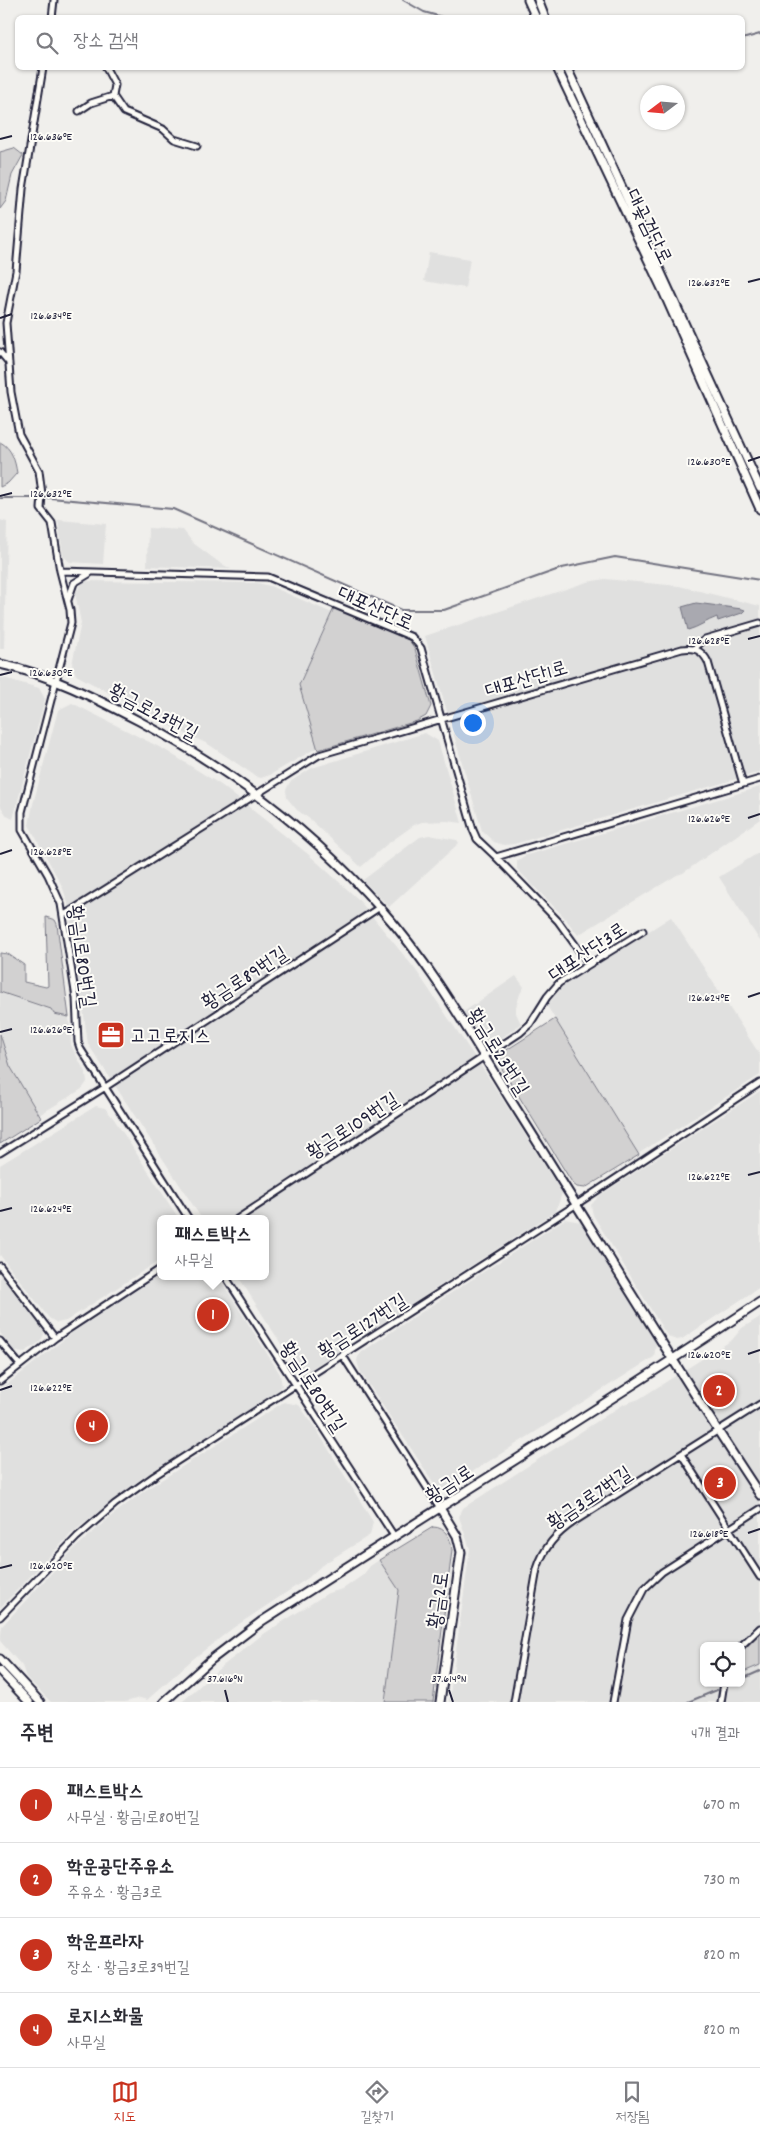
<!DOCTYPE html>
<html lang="ko">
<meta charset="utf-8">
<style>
:root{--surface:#fff;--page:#f7f7f7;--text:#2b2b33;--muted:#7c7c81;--line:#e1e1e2;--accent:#c8321e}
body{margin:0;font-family:Dekko,"Poor Story",sans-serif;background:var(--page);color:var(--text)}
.controls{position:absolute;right:15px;bottom:15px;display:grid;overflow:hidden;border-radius:8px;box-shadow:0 1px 4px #0004}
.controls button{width:45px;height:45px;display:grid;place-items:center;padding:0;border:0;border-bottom:1px solid var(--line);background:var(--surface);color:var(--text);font:25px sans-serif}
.compass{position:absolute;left:640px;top:85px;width:45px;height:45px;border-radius:50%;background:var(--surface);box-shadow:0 1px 4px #0004;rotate:254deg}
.you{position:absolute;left:472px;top:722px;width:18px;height:18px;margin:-12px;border:4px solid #fff;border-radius:50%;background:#1a73e8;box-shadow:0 0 0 8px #1a73e833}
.badge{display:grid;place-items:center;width:32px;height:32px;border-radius:50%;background:var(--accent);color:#fff;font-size:16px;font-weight:700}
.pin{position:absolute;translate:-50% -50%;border:2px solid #fff;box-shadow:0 1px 5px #0006}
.popup{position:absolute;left:157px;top:1215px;width:112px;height:65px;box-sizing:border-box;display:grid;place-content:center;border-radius:8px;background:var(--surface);filter:drop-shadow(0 1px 4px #0005);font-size:16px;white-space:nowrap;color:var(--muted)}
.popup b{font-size:19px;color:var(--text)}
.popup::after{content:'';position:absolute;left:50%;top:100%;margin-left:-10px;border:10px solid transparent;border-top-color:var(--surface)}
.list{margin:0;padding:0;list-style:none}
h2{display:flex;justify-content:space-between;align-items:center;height:65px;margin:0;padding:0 20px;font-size:21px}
h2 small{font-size:16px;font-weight:400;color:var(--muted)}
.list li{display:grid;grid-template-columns:32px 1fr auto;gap:15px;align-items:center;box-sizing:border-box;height:75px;padding:0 20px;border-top:1px solid var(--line)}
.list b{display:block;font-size:19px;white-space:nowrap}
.list p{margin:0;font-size:16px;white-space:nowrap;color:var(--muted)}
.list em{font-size:16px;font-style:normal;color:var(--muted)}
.icon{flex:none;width:28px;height:28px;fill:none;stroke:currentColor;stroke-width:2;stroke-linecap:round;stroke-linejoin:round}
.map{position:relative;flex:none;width:760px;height:1702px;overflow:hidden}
.search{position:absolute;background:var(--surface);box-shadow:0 1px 4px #0004;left:15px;right:15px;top:15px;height:55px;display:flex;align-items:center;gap:12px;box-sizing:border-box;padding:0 18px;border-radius:8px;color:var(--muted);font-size:19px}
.sheet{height:365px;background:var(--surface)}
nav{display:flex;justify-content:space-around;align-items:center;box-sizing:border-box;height:70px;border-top:1px solid var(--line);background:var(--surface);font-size:14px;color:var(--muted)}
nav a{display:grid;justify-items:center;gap:2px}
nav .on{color:var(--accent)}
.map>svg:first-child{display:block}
.built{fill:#e0e0df;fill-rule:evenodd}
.green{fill:#d2d1d1;stroke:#7a7a86}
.water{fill:#a9a9b0;stroke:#737381}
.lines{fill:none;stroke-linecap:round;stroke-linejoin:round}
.stream{stroke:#737381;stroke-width:2}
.street-casing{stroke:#22223b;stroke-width:9}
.secondary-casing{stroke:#22223b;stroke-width:11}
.street{stroke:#fdfcf7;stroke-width:5}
.secondary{stroke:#fdfcf7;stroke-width:7}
.ticks{fill:none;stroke:#22223b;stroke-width:2}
.labels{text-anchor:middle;stroke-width:4;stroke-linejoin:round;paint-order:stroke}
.street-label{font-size:20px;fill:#22223b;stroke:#fdfcf7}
.poi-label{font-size:20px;fill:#22223b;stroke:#fdfcf7;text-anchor:start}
.ticks-label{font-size:12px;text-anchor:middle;fill:#22223b;stroke:#fdfcf7;stroke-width:4;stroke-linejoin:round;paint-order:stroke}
</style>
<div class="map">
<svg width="760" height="1702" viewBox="0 0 760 1702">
<rect width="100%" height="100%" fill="#f0efec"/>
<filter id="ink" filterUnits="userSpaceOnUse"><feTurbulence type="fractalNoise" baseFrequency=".02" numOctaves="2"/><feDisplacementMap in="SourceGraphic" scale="10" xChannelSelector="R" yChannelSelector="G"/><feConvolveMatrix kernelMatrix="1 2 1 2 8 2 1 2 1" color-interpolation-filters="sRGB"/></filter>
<g filter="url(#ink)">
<path class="built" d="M429,252L470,259L465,288L424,281Z
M0,520L7,522L4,649H0Z
M58,520L106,524L103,564L70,562L63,556Z
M148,528L183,530L193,543L220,563L231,569L147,566Z
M605,579L679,586L760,606V772L514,844L504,845L494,842L482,831L425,636L587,582Z
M84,581L258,583L270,586L332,613L299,685L318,747L270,775L261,778L257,777L208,744L184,733L76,675L72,664L81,623L75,593Z
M0,677L39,688L45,699L13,819L7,816L0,805Z
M72,703L165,750L221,785L308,854L358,899L415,969L487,1075L562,1193L556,1211L309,1370L295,1366L238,1276H266V1219H202L88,1044L68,903L62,886L29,825L33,804L58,710Z
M425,733L438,741L462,823L447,821L422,822L414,825L386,845L361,867L311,820L297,810L287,798L286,790L290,782L312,768Z
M760,787V819L683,873L677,875L578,935L564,917L517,869V861L524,856Z
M429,835L457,840L459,843L389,907L363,880L420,837Z
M760,852V941L719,877Z
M671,917L760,1055V1075L638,1154L547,1006L563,986Z
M516,976L524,987L520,994L516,1007V1013L521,1024L496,1042L487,1043L479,1038L462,1013Z
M0,992L51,1009L54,1014L69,1017L71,1045L86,1074L87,1082L82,1089L39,1115L14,1074L7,1059L0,1034Z
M760,1091V1287L682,1339L677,1340L671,1338L666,1334L593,1215L591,1205L599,1196Z
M96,1106L105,1108L114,1119L179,1219H160V1260L66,1321L57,1323L49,1318L0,1255V1165Z
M565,1219L581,1222L656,1343L654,1357L450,1486L441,1489L437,1488L360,1371L357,1361L358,1357L362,1352L394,1330Z
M0,1274L43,1330L44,1334L40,1342L23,1353L15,1351L0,1333Z
M160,1275L218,1276L280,1374L282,1386L273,1395L142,1478L114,1499L71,1534L0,1608V1390L72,1333Z
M760,1317V1702H449L470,1549L459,1517L463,1508L624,1404L639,1399L732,1340L742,1328ZM704,1646H741V1683H704Z
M284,1402L299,1405L318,1432L373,1522L370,1535L322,1565L308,1578L233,1628L193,1659L147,1700L140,1698L125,1702H51L26,1677L22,1666L0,1641L2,1626L73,1550L110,1517L147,1489Z
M379,1560L399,1590L385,1702H182L215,1672L262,1635L328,1593L343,1589L363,1575L370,1566Z"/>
<path class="green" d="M14,148L23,155L12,175L6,201L0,209V152Z
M0,442C12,448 15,461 17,473L8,483L0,487Z
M334,608L409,640L415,649L431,706L426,716L417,721L318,750L299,685Z
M46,917L55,920L57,924L69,1017L54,1014L51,1009L0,992V953L8,954L24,965V982L46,987L48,986Z
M555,1019L639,1155L585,1188L577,1187L573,1184L499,1064L500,1054L505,1051Z
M0,1034L10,1066L41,1118L0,1144Z
M433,1527C446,1527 451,1539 452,1550L433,1702H385L399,1590L379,1560Z
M760,1633V1665L741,1673V1653Z"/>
<path class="water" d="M696,603L742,609L745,610L742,613L718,621L717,617C706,621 699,627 688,630L682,607Z"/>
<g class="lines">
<path class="stream" d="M403,0L424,12L445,18
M742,39L760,34
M0,498H50L173,509L401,610H444L562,568L615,557L760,580
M742,1679L760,1671
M688,1702L717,1690"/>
<defs>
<path id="street" d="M52,18L54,0
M43,68L23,189L16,271L6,323L11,392L19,434L39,471L42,494L41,509L52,523L60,571L70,610L71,623L22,812V830L48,875L61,904L76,998L78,1042L80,1048L189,1219
M113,96L124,112L163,129L174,139L197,146
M79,111L91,103L113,96L115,85L106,68
M0,352L9,363
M60,571L268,577L412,637L421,648L473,830L477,839L496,857L760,779
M68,600L74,583L89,574
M695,648L705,639L760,623
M496,857L558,921L589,964
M64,915L319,755L682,649C694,647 702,650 708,662L743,784
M0,1153L104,1088L380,907
M237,1219L520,1033L530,1024L547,997L559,983L643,931
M0,1266L55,1338
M225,1276L394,1536
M0,1341L20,1365
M343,1356L440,1508
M0,1381L55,1338L160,1269
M681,1454L760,1577
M0,1617L77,1537L115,1504L154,1476L577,1204L760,1083
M741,1646L760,1628
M514,1702L537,1569C544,1547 556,1534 575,1521L760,1404
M613,1702L628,1620L644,1589L662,1572L760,1509
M721,1702L724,1683"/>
<path id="secondary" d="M528,0L536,18
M538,0L545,18
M557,68L663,291L760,509
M567,68L760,488
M0,664C49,674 95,698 139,721C230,769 313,832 381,909C433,967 471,1036 512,1102C595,1233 674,1366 760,1495
M0,1659L40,1702
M0,1671L29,1702
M164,1702L212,1659L262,1621C428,1514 596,1411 760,1302
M440,1702L461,1552L457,1536L440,1508"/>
</defs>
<use href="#street" class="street-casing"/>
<use href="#secondary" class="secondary-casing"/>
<use href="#street" class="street"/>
<use href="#secondary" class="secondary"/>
</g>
</g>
<path class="ticks" d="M0,139L12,136M748,282L760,279M0,318L12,314M748,461L760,457M0,496L12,493M748,639L760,636M0,675L12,672M748,818L760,814M0,854L12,850M748,997L760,993M0,1032L12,1029M748,1175L760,1172M0,1211L12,1208M748,1354L760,1350M0,1390L12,1386M748,1533L760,1529M0,1568L12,1565M225,1690L228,1702M449,1690L453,1702"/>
<defs>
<symbol id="office-square" viewBox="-11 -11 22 22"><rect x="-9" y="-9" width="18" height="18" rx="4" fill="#c8321e" stroke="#fdfcf7"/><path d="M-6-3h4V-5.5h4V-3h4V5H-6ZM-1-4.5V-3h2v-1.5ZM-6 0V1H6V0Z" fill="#fff"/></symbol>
</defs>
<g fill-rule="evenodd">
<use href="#office-square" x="95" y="1019" width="32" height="32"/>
</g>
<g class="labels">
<g class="street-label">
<text transform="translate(650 226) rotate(64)" y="7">대곶검단로</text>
<text transform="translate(376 607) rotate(24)" y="7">대포산단로</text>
<text transform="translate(526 678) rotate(-17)" y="7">대포산단1로</text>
<text transform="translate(154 711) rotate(28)" y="7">황금로23번길</text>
<text transform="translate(587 951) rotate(-34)" y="7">대포산단3로</text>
<text transform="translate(83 956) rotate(82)" y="7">황금1로80번길</text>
<text transform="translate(244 977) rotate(-33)" y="7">황금로89번길</text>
<text transform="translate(499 1051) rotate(58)" y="7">황금로23번길</text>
<text transform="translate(352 1125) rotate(-33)" y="7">황금로109번길</text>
<text transform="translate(362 1325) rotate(-33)" y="7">황금로127번길</text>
<text transform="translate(314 1386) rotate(57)" y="7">황금1로80번길</text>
<text transform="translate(449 1483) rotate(-33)" y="7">황금1로</text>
<text transform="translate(589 1497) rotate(-34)" y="7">황금3로7번길</text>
<text transform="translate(437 1600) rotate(-82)" y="7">황금2로</text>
</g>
<g class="poi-label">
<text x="130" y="1042">고고로지스</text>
</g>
</g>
<g class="ticks-label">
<text x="51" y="140">126.636°E</text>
<text x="709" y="286">126.632°E</text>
<text x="51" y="319">126.634°E</text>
<text x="709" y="465">126.630°E</text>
<text x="51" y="497">126.632°E</text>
<text x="709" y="644">126.628°E</text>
<text x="51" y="676">126.630°E</text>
<text x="709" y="822">126.626°E</text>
<text x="51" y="855">126.628°E</text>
<text x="709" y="1001">126.624°E</text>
<text x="51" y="1033">126.626°E</text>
<text x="709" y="1180">126.622°E</text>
<text x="51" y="1212">126.624°E</text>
<text x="709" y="1358">126.620°E</text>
<text x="51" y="1391">126.622°E</text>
<text x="709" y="1537">126.618°E</text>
<text x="51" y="1569">126.620°E</text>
<text x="225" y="1682">37.616°N</text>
<text x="449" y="1682">37.614°N</text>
</g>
</svg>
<div class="controls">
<button><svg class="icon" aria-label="locate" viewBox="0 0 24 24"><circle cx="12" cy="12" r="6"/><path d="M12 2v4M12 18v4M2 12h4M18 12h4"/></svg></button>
</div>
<svg class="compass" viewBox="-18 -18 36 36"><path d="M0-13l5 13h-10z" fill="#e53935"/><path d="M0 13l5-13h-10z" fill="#7c7c81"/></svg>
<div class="you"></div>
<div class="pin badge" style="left:213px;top:1315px">1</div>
<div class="popup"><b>패스트박스</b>사무실</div>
<div class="pin badge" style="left:719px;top:1391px">2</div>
<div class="pin badge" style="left:720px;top:1483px">3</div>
<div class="pin badge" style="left:92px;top:1426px">4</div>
<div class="search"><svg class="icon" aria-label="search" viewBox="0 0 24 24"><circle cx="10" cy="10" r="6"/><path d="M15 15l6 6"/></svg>장소 검색</div>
</div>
<section class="sheet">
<h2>주변<small>4개 결과</small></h2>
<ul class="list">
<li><span class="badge">1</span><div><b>패스트박스</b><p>사무실 · 황금1로80번길</p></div><em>670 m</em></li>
<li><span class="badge">2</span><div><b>학운공단주유소</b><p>주유소 · 황금3로</p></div><em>730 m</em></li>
<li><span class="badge">3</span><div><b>학운프라자</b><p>장소 · 황금3로39번길</p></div><em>820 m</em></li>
<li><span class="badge">4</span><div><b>로지스화물</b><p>사무실</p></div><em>820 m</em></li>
</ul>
</section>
<nav>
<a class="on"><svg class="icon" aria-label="map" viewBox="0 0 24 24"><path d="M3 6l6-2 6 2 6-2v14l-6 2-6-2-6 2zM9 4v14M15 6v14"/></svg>지도</a>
<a><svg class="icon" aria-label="directions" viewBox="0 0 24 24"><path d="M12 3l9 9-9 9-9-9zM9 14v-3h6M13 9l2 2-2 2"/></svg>길찾기</a>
<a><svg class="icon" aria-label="saved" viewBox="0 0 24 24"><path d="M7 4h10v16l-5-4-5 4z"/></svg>저장됨</a>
</nav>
